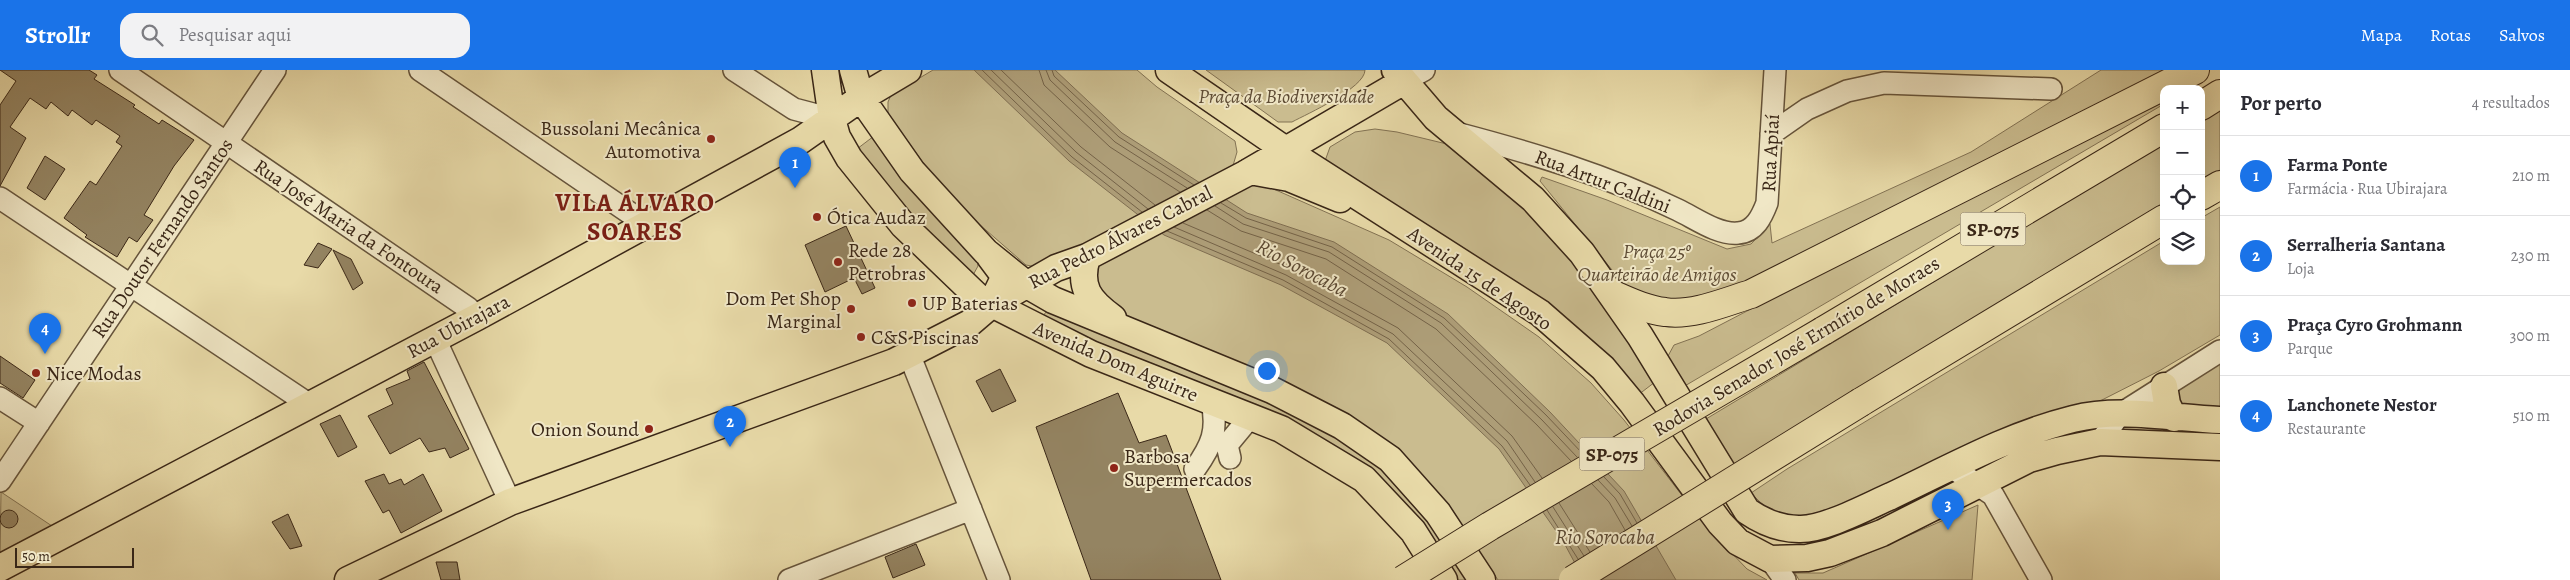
<!DOCTYPE html>
<html lang="pt">
<meta charset="utf-8">
<style>
:root{--surface:#fff;--page:#f2f2f3;--text:#2b2b33;--muted:#7c7c81;--line:#e1e1e2;--accent:#1a73e8}
body{margin:0;font-family:Alegreya,serif;background:var(--page);color:var(--text)}
.controls{position:absolute;right:15px;top:15px;display:grid;overflow:hidden;border-radius:10px;box-shadow:0 5px 20px #0002}
.controls button{width:45px;height:45px;display:grid;place-items:center;padding:0;border:0;border-bottom:1px solid var(--line);background:var(--surface);color:var(--text);font:25px sans-serif}
.scale{position:absolute;left:15px;bottom:12px;width:119px;box-sizing:border-box;padding-left:5px;border:2px solid #3a2717;border-top:0;font-size:14px;line-height:18px;white-space:nowrap;color:#3a2717;-webkit-text-stroke:4px #f0e7c6;paint-order:stroke}
.you{position:absolute;left:1266px;top:300px;width:18px;height:18px;margin:-12px;border:4px solid #fff;border-radius:50%;background:#1a73e8;box-shadow:0 0 0 8px #1a73e833}
.badge{display:grid;place-items:center;width:32px;height:32px;border-radius:50%;background:var(--accent);color:#fff;font-size:16px;font-weight:700}
.pin{position:absolute;translate:-50% -41px;filter:drop-shadow(0 1px 2px #0008)}
.pin::after{content:'';position:absolute;top:26px;width:18px;height:15px;background:inherit;clip-path:polygon(0 0,100% 0,50% 100%)}
.list{margin:0;padding:0;list-style:none}
h2{display:flex;justify-content:space-between;align-items:center;height:65px;margin:0;padding:0 20px;font-size:21px}
h2 small{font-size:16px;font-weight:400;color:var(--muted)}
.list li{display:grid;grid-template-columns:32px 1fr auto;gap:15px;align-items:center;box-sizing:border-box;height:80px;padding:0 20px;border-top:1px solid var(--line)}
.list b{display:block;font-size:19px;white-space:nowrap}
.list p{margin:0;font-size:16px;white-space:nowrap;color:var(--muted)}
.list em{font-size:16px;font-style:normal;color:var(--muted)}
.icon{flex:none;width:28px;height:28px;fill:none;stroke:currentColor;stroke-width:2;stroke-linecap:round;stroke-linejoin:round}
.map{position:relative;flex:none;width:2220px;height:510px;overflow:hidden}
header{display:flex;align-items:center;gap:30px;box-sizing:border-box;height:70px;padding:0 25px;background:var(--accent);color:#fff}
header strong{font-size:24px}
nav{display:flex;gap:28px;margin-inline-start:auto;font-size:18px}
.search{width:350px;height:45px;background:var(--page);display:flex;align-items:center;gap:12px;box-sizing:border-box;padding:0 18px;border-radius:15px;color:var(--muted);font-size:19px}
main{display:flex}
aside{flex:1;background:var(--surface)}
.map>svg:first-child{display:block}
.green{fill:#cabc8f;stroke:#827253}
.water{fill:#ad9d77;stroke:#7f6e51}
.lines{fill:none;stroke-linecap:round;stroke-linejoin:round}
.shore{stroke:#746247;stroke-width:1}
.building{fill:#948462;stroke:#3a2717}
.minor-casing{stroke:#66543b;stroke-width:24}
.major-casing{stroke:#3a2717;stroke-width:29}
.highway-casing{stroke:#3a2717;stroke-width:30}
.minor{stroke:#f0e7c6;stroke-width:21}
.major{stroke:#e8daa8;stroke-width:26}
.highway{stroke:#e8daa8;stroke-width:28}
.highway-bridge-casing{stroke:#3a2717;stroke-width:30;stroke-linecap:butt}
.highway-bridge{stroke:#e8daa8;stroke-width:28}
.poi-dot{fill:#8f2418;stroke:#f0e7c6;stroke-width:2}
.labels{text-anchor:middle;stroke-width:4;stroke-linejoin:round;paint-order:stroke}
.shield{fill:#f0e7c6;stroke:#71614c;stroke-width:1}
.shield-label{font-size:19px;font-weight:bold;fill:#3a2717}
.park-label{font-size:20px;font-style:italic;fill:#5e4c35;stroke:#f0e7c6}
.poi-label{font-size:20px;fill:#3a2717;stroke:#f0e7c6;text-anchor:start}
.street-label{font-size:20px;fill:#3a2717;stroke:#f0e7c6}
.water-label{font-size:21px;font-style:italic;fill:#5c4a34;stroke:#f0e7c6}
.district-label{font-size:25px;font-weight:bold;letter-spacing:1px;fill:#7a1f14;stroke:#f0e7c6}
</style>
<header>
<strong>Strollr</strong>
<div class="search"><svg class="icon" aria-label="search" viewBox="0 0 24 24"><circle cx="10" cy="10" r="6"/><path d="M15 15l6 6"/></svg>Pesquisar aqui</div>
<nav><a>Mapa</a><a>Rotas</a><a>Salvos</a></nav>
</header>
<main>
<div class="map">
<svg width="2220" height="510" viewBox="0 0 2220 510">
<rect width="100%" height="100%" fill="#e8daa8"/>
<filter id="stains"><feTurbulence type="fractalNoise" baseFrequency=".004" numOctaves="4"/><feColorMatrix values="0 0 0 0 .2 0 0 0 0 .09 0 0 0 0 .02 0 0 0 .5 -.17"/></filter>
<radialGradient id="worn" r=".72"><stop offset=".6" stop-color="#630" stop-opacity="0"/><stop offset="1" stop-color="#630" stop-opacity=".3"/></radialGradient>
<path class="green" d="M933,0H1137L1157,17L1235,71L1237,82L1232,99L1247,116L1260,113L1389,170L1467,217L1539,267L1591,313L1624,350L1704,454L1747,499L1767,510H1498L1456,448L1431,419L1121,247L1090,207L1026,195L948,127L888,44V32L891,25Z
M1206,0H1365C1365,18 1307,44 1292,52H1278Z
M2101,0H2171L1785,202L1680,234L1629,221L1540,111L1542,107L1607,130L1727,179L1751,174L1770,154L1772,173L1971,82Z
M2164,24V34L1683,317L1672,301L1668,286L1674,275L1699,266Z
M2220,39V100L2201,111V50Z
M1375,59L1397,62L1451,75L1505,117L1593,213L1655,312L1638,325L1325,91L1330,77L1355,62Z
M874,66L977,190L978,196L972,207L968,210L853,82Z
M2164,73V134L1727,398L1701,352Z
M2220,137V265L2159,301L2098,332L1822,444C1785,450 1778,451 1751,423L1787,399L2164,171V191H2201V148Z
M1047,241L1274,331L1379,393L1435,456L1470,510H1449L1371,410L1041,248Z
M2220,292V343L2178,342L2171,324Z
M1,422L58,460L0,489Z
M1978,435L1972,510H1799L1795,503H1823Z"/>
<path class="water" d="M974,0H1055L1122,63L1247,143L1334,172L1448,244L1550,342L1624,421L1676,510H1584L1563,471L1499,379L1387,273L1281,215L1164,165L1069,91Z"/>
<g class="lines">
<path class="shore" d="M982,0L1072,87L1142,142
M991,0L1076,82L1148,139
M1001,0L1081,77L1155,135
M1039,0L1044,15L1110,77L1180,122
M1046,0L1050,10L1115,72L1187,118
M1052,0L1054,6L1119,67L1194,115
M1221,133L1246,148L1332,177L1444,248L1546,345L1583,384
M1215,136L1243,154L1329,182L1441,253L1542,350L1577,387
M1207,140L1241,161L1326,189L1436,259L1537,355L1571,391
M1183,153L1289,198L1398,258L1512,366L1542,408
M1174,157L1286,205L1393,264L1507,371L1535,412
M1167,161L1283,210L1389,269L1502,376L1530,415
M1604,407L1620,424L1637,453
M1598,410L1615,428L1632,456
M1592,414L1609,432L1625,460
M1559,433L1590,482
M1553,437L1584,486
M1547,440L1578,489"/>
</g>
<path class="building" d="M0,0H89L97,5L94,9L135,35L133,37L159,54L162,50L194,70L174,96L144,145L153,150L137,172L129,167L117,187L85,167L87,165L64,148L90,111L96,115L122,76L116,72L120,66L96,50L92,55L72,40L68,46L51,32L46,39L30,28L10,57L26,68L0,116V35L16,11Z
M45,86L65,99L45,130L27,118Z
M846,156L875,218L862,224L854,208L825,222L805,175Z
M318,173L332,179L318,198L304,195Z
M333,180L351,189L363,213L353,220Z
M0,286L35,310L23,328L0,313Z
M424,292L469,379L450,388L445,378L429,382L420,368L390,384L368,346L393,334L386,319L410,309L407,301Z
M1000,299L1016,331L992,342L976,311Z
M1118,323L1139,373L1166,365L1221,510H1091L1036,357Z
M340,345L357,377L338,387L320,354Z
M384,404L389,414L401,409L404,415L423,404L442,441L401,463L389,440L383,443L365,411Z
M0 449a9 9 0 1 1 18 0a9 9 0 1 1-18 0Z
M288,444L302,476L290,479L272,452Z
M916,474L925,495L893,508L885,487Z
M436,492H457L460,510H441Z"/>
<g class="lines">
<defs>
<path id="minor" d="M120,0L468,238L477,247
M420,0L646,154
M734,0L794,39L832,49
M1404,11L1424,0
M1456,63C1532,83 1606,105 1678,140C1695,148 1718,165 1738,163C1755,162 1762,146 1767,133L1775,0
M1771,64L1807,39L1847,21L1884,13L2051,19
M0,128L310,335
M435,269L510,432
M909,284L999,510
M0,328L39,353
M2100,372L2119,345L2220,281
M1230,388L1227,375L1251,346
M1951,397L1993,425L2041,510
M1195,399C1212,375 1218,361 1212,332
M0,411L275,0
M1770,489L1785,510
M789,510L971,439"/>
<path id="major" d="M825,0L832,49L837,67L849,88L903,155L978,227L1091,284L1281,359L1364,409L1413,461L1444,510
M853,0L861,28L912,101L986,182L1027,215L1053,230L1272,320L1342,356L1390,389L1438,443L1482,510
M1169,0L1287,81L1540,243L1603,298L1632,333L1720,453L1738,472L1770,489L1807,488L1830,483L1882,463L2029,389L2057,381L2100,372L2220,377
M1395,0L1436,48L1533,129L1582,183L1640,266L1747,441C1763,452 1779,459 1799,459C1824,460 1868,436 1891,426C1950,398 2009,365 2073,349C2119,337 2173,348 2220,350
M1250,101L1289,108L1340,129
M1087,187C1078,217 1089,231 1113,248
M1014,222L1056,198L1087,187L1245,104L1404,11
M2164,316L2167,334L2174,348
M0,498L477,247L801,70L861,28L908,0
M348,510L510,432L894,292L970,253L991,235L1003,210L1002,203L990,187"/>
<path id="highway" d="M2201,36L2220,24
M2201,126L2220,115
M1614,225C1630,232 1647,240 1665,242C1693,246 1725,232 1751,224L2195,0
M1823,261L2164,58
M1861,332L2164,149"/>
</defs>
<use href="#minor" class="minor-casing"/>
<use href="#major" class="major-casing"/>
<use href="#highway" class="highway-casing"/>
<use href="#minor" class="minor"/>
<use href="#major" class="major"/>
<use href="#highway" class="highway"/>
<defs>
<path id="highway-bridge" d="M1403,510L1490,456L1823,261
M1573,510L1861,332"/>
</defs>
<use href="#highway-bridge" class="highway-bridge-casing"/>
<use href="#highway-bridge" class="highway-bridge"/>
</g>
<g class="poi-dot">
<circle cx="711" cy="69" r="5"/>
<circle cx="817" cy="147" r="5"/>
<circle cx="838" cy="192" r="5"/>
<circle cx="912" cy="233" r="5"/>
<circle cx="851" cy="239" r="5"/>
<circle cx="861" cy="267" r="5"/>
<circle cx="36" cy="303" r="5"/>
<circle cx="649" cy="359" r="5"/>
<circle cx="1114" cy="398" r="5"/>
</g>
<g class="labels">
<g class="shield">
<rect x="1960.5" y="142.5" width="65" height="33" rx="4"/>
<rect x="1579.5" y="367.5" width="65" height="33" rx="4"/>
</g>
<g class="shield-label">
<text x="1993" y="166">SP-075</text>
<text x="1612" y="391">SP-075</text>
</g>
<g class="park-label">
<text x="1286" y="33">Praça da Biodiversidade</text>
<text x="1657" y="188">Praça 25º<tspan x="1657" dy="23">Quarteirão de Amigos</tspan></text>
</g>
<g class="poi-label">
<text x="701" y="65" text-anchor="end">Bussolani Mecânica<tspan x="701" dy="23">Automotiva</tspan></text>
<text x="827" y="154">Ótica Audaz</text>
<text x="848" y="187">Rede 28<tspan x="848" dy="23">Petrobras</tspan></text>
<text x="841" y="235" text-anchor="end">Dom Pet Shop<tspan x="841" dy="23">Marginal</tspan></text>
<text x="922" y="240">UP Baterias</text>
<text x="871" y="274">C&amp;S Piscinas</text>
<text x="46" y="310">Nice Modas</text>
<text x="639" y="366" text-anchor="end">Onion Sound</text>
<text x="1124" y="393">Barbosa<tspan x="1124" dy="23">Supermercados</tspan></text>
</g>
<g class="street-label">
<text transform="translate(1770 83) rotate(-87)" y="7">Rua Apiaí</text>
<text transform="translate(1603 111) rotate(21)" y="7">Rua Artur Caldini</text>
<text transform="translate(349 156) rotate(34)" y="7">Rua José Maria da Fontoura</text>
<text transform="translate(1120 167) rotate(-27)" y="7">Rua Pedro Álvares Cabral</text>
<text transform="translate(162 168) rotate(-56)" y="7">Rua Doutor Fernando Santos</text>
<text transform="translate(1480 208) rotate(34)" y="7">Avenida 15 de Agosto</text>
<text transform="translate(458 256) rotate(-28)" y="7">Rua Ubirajara</text>
<text transform="translate(1796 276) rotate(-31)" y="7">Rodovia Senador José Ermírio de Moraes</text>
<text transform="translate(1116 291) rotate(23)" y="7">Avenida Dom Aguirre</text>
</g>
<g class="water-label">
<text transform="translate(1302 198) rotate(28)" y="7">Rio Sorocaba</text>
<text x="1605" y="474">Rio Sorocaba</text>
</g>
<g class="district-label">
<text x="635" y="141">VILA ÁLVARO<tspan x="635" dy="29">SOARES</tspan></text>
</g>
</g>
<rect width="100%" height="100%" filter="url(#stains)"/>
<rect width="100%" height="100%" fill="url(#worn)"/>
</svg>
<div class="controls">
<button>+</button>
<button>−</button>
<button><svg class="icon" aria-label="locate" viewBox="0 0 24 24"><circle cx="12" cy="12" r="6"/><path d="M12 2v4M12 18v4M2 12h4M18 12h4"/></svg></button>
<button><svg class="icon" aria-label="layers" viewBox="0 0 24 24"><path d="M12 4l9 5-9 5-9-5zM3 14l9 5 9-5"/></svg></button>
</div>
<div class="scale">50 m</div>
<div class="you"></div>
<div class="pin badge" style="left:795px;top:118px">1</div>
<div class="pin badge" style="left:730px;top:377px">2</div>
<div class="pin badge" style="left:1948px;top:460px">3</div>
<div class="pin badge" style="left:45px;top:284px">4</div>
</div>
<aside>
<h2>Por perto<small>4 resultados</small></h2>
<ul class="list">
<li><span class="badge">1</span><div><b>Farma Ponte</b><p>Farmácia · Rua Ubirajara</p></div><em>210 m</em></li>
<li><span class="badge">2</span><div><b>Serralheria Santana</b><p>Loja</p></div><em>230 m</em></li>
<li><span class="badge">3</span><div><b>Praça Cyro Grohmann</b><p>Parque</p></div><em>300 m</em></li>
<li><span class="badge">4</span><div><b>Lanchonete Nestor</b><p>Restaurante</p></div><em>510 m</em></li>
</ul>
</aside>
</main>
